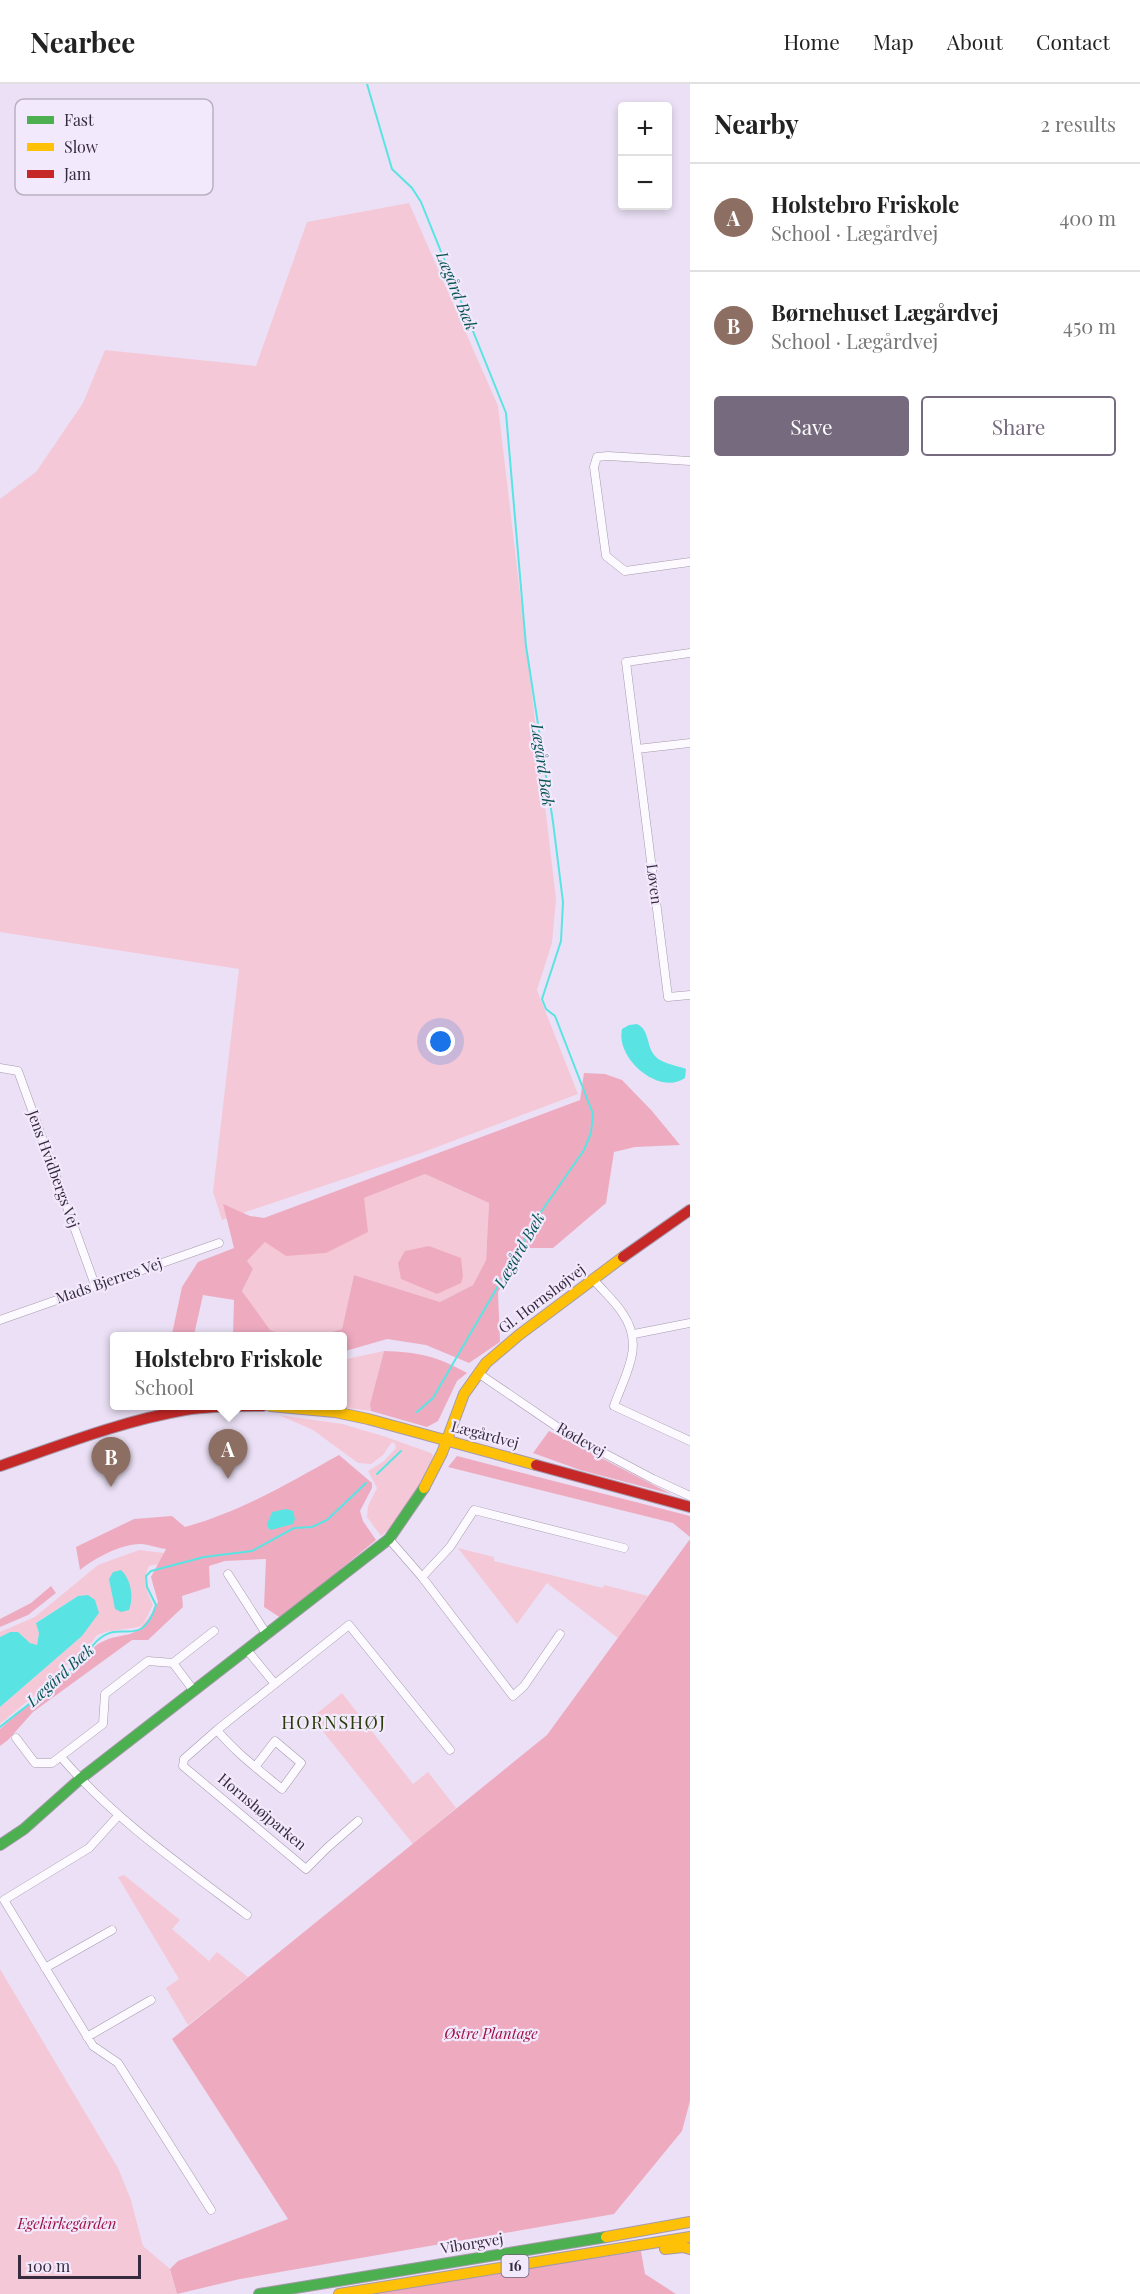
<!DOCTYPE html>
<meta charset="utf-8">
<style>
:root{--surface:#fff;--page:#f6f6f6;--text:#222;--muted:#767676;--line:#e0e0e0;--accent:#756a7e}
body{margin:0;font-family:"Playfair Display",serif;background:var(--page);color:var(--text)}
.controls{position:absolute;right:18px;top:18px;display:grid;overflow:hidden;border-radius:6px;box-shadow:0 3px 9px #0003}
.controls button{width:54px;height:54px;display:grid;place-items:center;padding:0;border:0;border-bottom:2px solid var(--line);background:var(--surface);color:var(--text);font:30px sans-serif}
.scale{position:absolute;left:18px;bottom:15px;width:123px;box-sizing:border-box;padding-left:6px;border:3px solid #362b3e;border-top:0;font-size:16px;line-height:21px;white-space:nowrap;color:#362b3e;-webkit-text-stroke:4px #f3e9fd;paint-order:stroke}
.you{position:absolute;left:441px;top:958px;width:21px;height:21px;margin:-15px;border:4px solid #fff;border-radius:50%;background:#1a73e8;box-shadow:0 0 0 9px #1a73e833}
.badge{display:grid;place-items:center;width:39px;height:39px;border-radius:50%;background:var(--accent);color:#fff;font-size:20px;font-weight:700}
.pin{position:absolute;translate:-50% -50px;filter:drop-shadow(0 2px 3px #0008)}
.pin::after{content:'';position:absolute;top:32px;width:21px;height:18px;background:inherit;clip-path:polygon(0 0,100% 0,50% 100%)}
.popup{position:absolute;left:110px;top:1248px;width:237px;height:78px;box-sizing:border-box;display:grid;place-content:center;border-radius:6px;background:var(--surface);filter:drop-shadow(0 2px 4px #0005);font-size:20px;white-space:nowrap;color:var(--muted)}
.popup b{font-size:22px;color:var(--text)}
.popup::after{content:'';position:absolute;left:50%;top:100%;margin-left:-12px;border:12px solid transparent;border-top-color:var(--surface)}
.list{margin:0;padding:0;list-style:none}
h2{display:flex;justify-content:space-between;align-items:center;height:78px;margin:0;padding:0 24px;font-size:26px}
h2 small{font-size:20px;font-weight:400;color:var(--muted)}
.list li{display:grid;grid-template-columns:39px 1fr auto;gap:18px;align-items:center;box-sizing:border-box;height:108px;padding:0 24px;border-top:2px solid var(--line)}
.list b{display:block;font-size:22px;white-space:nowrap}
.list p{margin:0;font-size:20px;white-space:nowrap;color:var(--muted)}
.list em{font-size:20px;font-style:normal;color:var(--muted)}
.actions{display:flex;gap:12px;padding:18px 24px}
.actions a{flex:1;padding:14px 0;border:2px solid var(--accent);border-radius:6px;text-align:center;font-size:21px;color:var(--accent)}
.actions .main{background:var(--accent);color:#fff}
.map{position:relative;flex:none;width:690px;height:2210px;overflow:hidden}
header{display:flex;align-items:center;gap:36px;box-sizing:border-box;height:84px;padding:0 30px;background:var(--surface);border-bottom:2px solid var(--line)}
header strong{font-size:28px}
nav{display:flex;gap:33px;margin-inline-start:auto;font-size:21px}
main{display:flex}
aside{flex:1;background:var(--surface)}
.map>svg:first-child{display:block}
.green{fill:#f5c8d7}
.forest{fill:#eeabc0}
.water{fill:#59e4e3}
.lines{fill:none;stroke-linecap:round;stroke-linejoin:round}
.stream{stroke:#59e4e3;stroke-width:2}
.street-casing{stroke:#a49aab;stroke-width:9}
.fast-casing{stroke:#a49aab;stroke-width:12}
.slow-casing{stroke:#a49aab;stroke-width:12}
.jam-casing{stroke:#a49aab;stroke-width:12}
.street{stroke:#fcfafe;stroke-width:8}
.fast{stroke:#4caf50;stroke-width:10}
.slow{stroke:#ffc107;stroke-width:10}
.jam{stroke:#c62828;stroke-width:10}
.labels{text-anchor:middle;stroke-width:4.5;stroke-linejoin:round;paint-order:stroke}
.shield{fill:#f3e9fd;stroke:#6f6477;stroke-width:1.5}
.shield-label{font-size:14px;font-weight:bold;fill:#362b3e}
.street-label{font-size:15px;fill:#362b3e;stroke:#f3e9fd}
.park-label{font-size:15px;font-style:italic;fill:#9c0e40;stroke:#f3e9fd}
.water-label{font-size:16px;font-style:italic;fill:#045451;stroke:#f3e9fd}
.quarter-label{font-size:18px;letter-spacing:1.5px;fill:#283d09;stroke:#f3e9fd}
.key{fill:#f3e9fd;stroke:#bab0c4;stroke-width:1.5}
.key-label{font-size:16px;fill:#362b3e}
</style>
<header>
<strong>Nearbee</strong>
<nav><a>Home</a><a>Map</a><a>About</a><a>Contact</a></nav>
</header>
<main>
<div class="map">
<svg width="690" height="2210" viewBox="0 0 690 2210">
<rect width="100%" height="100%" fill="#ebe0f5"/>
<path class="green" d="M409,119L498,322L556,815L552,859L537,906L578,1010L421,1069L222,1136L213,1108L239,885L0,848V415L36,388L83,319L105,266L256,282L307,138Z
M425,1090L489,1119L486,1176L473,1201L440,1218L354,1191L342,1245C323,1251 286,1260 269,1245C259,1236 251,1219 242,1207L253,1185L246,1178L265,1158L363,1114Z
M384,1267L370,1320L371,1327L331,1322H342V1276Z
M279,1331L342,1340L386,1353L431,1369L433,1371C429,1397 402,1435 381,1452L367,1433L368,1422L377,1404L368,1387L384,1377L396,1364L395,1360L392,1358L383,1371L371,1380L358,1379L313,1346Z
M458,1464L494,1473V1477L603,1504L604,1501L648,1512L618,1554L547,1499L517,1540Z
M139,1466L164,1469L158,1480L149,1482C142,1497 147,1507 153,1521L144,1539L139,1543L105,1548L97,1551L81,1573L63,1583L52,1597L0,1640V1623L82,1552L78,1512L37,1538L39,1549L37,1561L30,1559L18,1548H10L0,1553V1548L35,1533L98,1481Z
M342,1609L413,1700L428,1688L456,1724L413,1760L321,1645L309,1636Z
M124,1791L180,1836L172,1845L209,1877L217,1868L248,1893L188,1941L166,1904L179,1895L118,1793Z
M0,1885L118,2084L131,2116L143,2162L170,2185L177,2210H0Z"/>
<path class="forest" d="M584,989L605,990L622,996L652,1027L680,1061L635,1063L614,1068L606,1119L553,1164H527L498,1208L500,1258L469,1279L426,1261L387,1255L342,1268V1252H319L342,1245L354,1191L440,1218L473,1201L486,1176L489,1119L425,1090L364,1114L368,1148L326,1169L286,1172L265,1158L247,1177L253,1185L242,1207L270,1246L285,1252H233L234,1216L203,1211L194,1251L172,1250L182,1203L198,1178L234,1164L223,1120L250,1132L264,1134L580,1016Z
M429,1162L461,1174L463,1192L461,1199L437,1210L401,1195L398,1179L405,1167Z
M384,1267C417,1268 437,1272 467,1289L457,1297L438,1337L427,1343L371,1327L370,1320Z
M549,1347L671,1410L580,1386L533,1369Z
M339,1371L372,1399V1404L360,1427L363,1437L376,1456L281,1534L264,1523L266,1475L225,1477L209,1482L210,1503L182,1512L183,1523L148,1556H132L33,1628L8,1656L0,1662V1645L98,1560C110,1553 117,1553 130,1550C143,1546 152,1530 158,1518L151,1493L166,1465C158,1464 150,1461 142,1460C122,1459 95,1474 80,1486L76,1463L134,1435L172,1432L185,1443C242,1427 287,1400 339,1371Z
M457,1372L690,1432V1453L673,1439L448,1383Z
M690,1455V2017L682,2047L614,2130L240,2195L177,2210L170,2185L178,2177L288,2135L172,1955L547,1651Z
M51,1502L56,1509L28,1531L0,1543V1535L31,1519Z
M641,2167L645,2190L676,2210H363Z"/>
<path class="water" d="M637,940C650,946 646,962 655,972C662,980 676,981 686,985L685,994C660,1012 615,975 622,945L629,941Z
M286,1425L293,1427L295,1435L293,1440L271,1446L268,1444L267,1440L272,1428Z
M121,1486C131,1495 134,1513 129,1526L121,1528L115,1525L109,1495L113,1488Z
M88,1511L95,1516L99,1529L82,1552L0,1623V1553L10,1548H18L30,1559L37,1561L39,1549L36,1539L78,1512Z"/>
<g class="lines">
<path class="stream" d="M367,0L392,85L412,104L421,118L506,329L526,562L553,738L563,818L561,857L542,915L546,925L555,932L593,1030L591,1049L584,1066L541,1128L433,1314L417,1328
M377,1390L401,1367
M0,1643C27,1621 59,1599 83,1574C89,1568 92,1561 98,1556C122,1534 141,1567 156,1521L147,1503L146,1492L151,1487L204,1473L252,1467L294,1444L312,1443L327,1436L366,1399"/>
<defs>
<path id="street" d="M690,377L608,372L597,373L594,383L606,472L625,487L690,478
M690,569L626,578L668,913L690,911
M637,665L690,659
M0,984L18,987L95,1201
M593,1195C603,1207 615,1217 623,1230C645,1262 625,1290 614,1322L690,1357
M0,1236L219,1159
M634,1250L690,1239
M478,1289L566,1349L653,1395L690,1412
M389,1455L422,1493L513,1612L524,1602L560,1550
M228,1490L267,1551
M422,1493L450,1463L474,1426L624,1464
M247,1566L275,1600
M173,1579L194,1607
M217,1646C236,1669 259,1686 282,1705L301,1679L275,1657L255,1683
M16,1654L35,1679H52L103,1640L105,1610L148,1577L173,1579L214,1547
M61,1673C114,1735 182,1782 247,1831
M118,1732L89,1764L4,1816L93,1962L118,1979L211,2126
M358,1737L327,1764L306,1785L183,1682L184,1675L217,1646L349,1541L450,1666
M45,1884L112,1846
M87,1953L151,1916"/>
<path id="fast" d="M0,1761L24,1745L80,1695L389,1455L424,1404
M259,2210L606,2153"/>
<path id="slow" d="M270,1322L335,1328L368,1335L536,1381
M424,1404L442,1369L464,1310L486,1279L519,1251L623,1173
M606,2153L690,2138
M665,2165L683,2163L690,2165
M339,2210L690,2153"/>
<path id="jam" d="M623,1173L690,1126
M536,1381L690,1423
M0,1382C61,1361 122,1337 185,1326C211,1322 237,1322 263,1322"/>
</defs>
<use href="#street" class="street-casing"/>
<use href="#fast" class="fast-casing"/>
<use href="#slow" class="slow-casing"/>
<use href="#jam" class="jam-casing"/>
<use href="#street" class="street"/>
<use href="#fast" class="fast"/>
<use href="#slow" class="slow"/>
<use href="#jam" class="jam"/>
</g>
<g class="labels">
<rect class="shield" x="501.5" y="2171" width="27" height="22" rx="4.5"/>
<g class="shield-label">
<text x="515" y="2187">16</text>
</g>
<g class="street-label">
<text transform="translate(654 800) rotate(83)" y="5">Løven</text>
<text transform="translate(53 1085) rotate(70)" y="5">Jens Hvidbergs Vej</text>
<text transform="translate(109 1197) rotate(-19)" y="5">Mads Bjerres Vej</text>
<text transform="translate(542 1215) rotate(-37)" y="5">Gl. Hornshøjvej</text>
<text transform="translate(485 1351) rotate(15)" y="5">Lægårdvej</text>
<text transform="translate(581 1356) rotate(30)" y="5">Rødevej</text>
<text transform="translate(262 1728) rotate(40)" y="5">Hornshøjparken</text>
<text transform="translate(472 2160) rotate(-9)" y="5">Viborgvej</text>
</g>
<g class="park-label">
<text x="491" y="1955">Østre Plantage</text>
<text x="67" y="2145">Egekirkegården</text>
</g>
<g class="water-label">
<text transform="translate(457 207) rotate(68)" y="6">Lægård Bæk</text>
<text transform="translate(543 681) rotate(82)" y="6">Lægård Bæk</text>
<text transform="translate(519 1166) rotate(-60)" y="6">Lægård Bæk</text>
<text transform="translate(60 1591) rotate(-42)" y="6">Lægård Bæk</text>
</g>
<g class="quarter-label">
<text x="334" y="1645">HORNSHØJ</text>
</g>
</g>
<rect x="15" y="15" width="198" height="96" rx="9" class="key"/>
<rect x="27" y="32" width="27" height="8" fill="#4caf50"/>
<rect x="27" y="59" width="27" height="8" fill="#ffc107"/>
<rect x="27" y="86" width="27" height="8" fill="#c62828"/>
<g class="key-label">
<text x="64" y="42">Fast</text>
<text x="64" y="69">Slow</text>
<text x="64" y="96">Jam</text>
</g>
</svg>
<div class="controls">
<button>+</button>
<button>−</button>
</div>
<div class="scale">100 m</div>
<div class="you"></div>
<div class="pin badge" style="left:228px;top:1395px;background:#8d6e63">A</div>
<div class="popup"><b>Holstebro Friskole</b>School</div>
<div class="pin badge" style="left:111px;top:1403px;background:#8d6e63">B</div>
</div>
<aside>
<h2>Nearby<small>2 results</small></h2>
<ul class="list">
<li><span class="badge" style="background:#8d6e63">A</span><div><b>Holstebro Friskole</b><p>School · Lægårdvej</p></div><em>400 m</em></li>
<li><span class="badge" style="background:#8d6e63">B</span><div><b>Børnehuset Lægårdvej</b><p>School · Lægårdvej</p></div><em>450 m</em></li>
</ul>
<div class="actions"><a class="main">Save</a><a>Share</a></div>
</aside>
</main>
